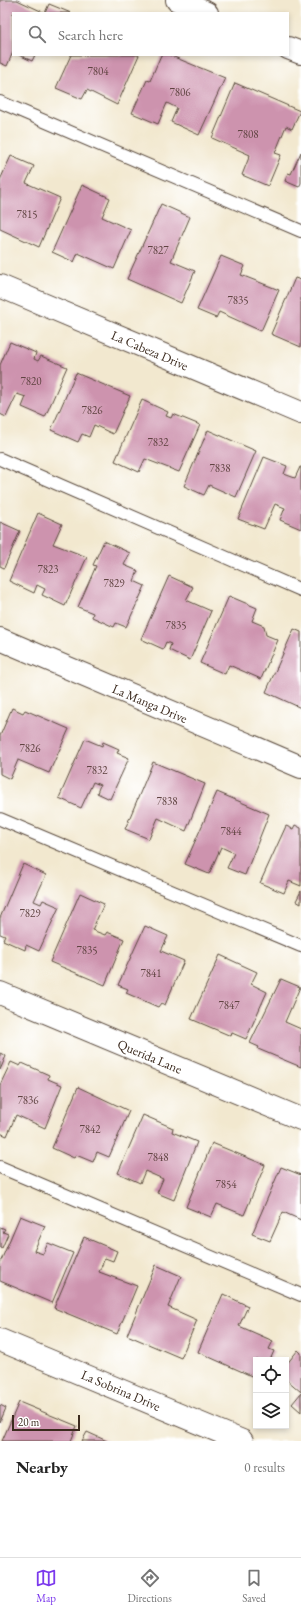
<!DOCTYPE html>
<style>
:root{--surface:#fff;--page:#f2f2f2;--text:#222;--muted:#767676;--line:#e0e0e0;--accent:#7c3aed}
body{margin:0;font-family:"EB Garamond",serif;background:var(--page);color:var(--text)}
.controls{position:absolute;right:12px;bottom:12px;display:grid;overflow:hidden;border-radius:0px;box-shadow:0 2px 6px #0003}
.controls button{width:36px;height:36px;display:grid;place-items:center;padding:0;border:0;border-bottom:1px solid var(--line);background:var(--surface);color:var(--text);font:20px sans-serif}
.scale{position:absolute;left:12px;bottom:10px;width:68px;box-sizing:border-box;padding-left:4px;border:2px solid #3b2a1e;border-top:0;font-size:11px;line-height:14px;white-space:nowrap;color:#3b2a1e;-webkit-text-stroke:3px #fff;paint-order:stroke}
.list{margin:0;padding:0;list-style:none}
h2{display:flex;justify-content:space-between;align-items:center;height:52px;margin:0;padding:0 16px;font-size:17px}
h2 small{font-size:13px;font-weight:400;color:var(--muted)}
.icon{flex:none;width:22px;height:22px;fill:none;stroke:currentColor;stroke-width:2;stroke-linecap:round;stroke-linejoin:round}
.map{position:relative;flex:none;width:301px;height:1441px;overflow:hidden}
.search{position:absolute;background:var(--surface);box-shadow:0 2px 6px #0003;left:12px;right:12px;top:12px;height:44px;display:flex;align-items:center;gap:10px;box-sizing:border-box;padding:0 14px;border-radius:0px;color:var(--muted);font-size:15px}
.sheet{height:116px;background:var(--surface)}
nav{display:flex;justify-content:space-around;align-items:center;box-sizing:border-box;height:56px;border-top:1px solid var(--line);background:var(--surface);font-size:11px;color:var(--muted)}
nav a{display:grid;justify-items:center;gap:2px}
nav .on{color:var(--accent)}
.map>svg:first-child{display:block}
.building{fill:#cd93ae}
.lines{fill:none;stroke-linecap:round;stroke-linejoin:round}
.service-casing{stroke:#564639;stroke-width:14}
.minor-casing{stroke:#564639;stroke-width:24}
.tertiary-casing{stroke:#564639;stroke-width:24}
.service{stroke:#fff;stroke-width:12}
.minor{stroke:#fff;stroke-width:22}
.tertiary{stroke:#fff;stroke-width:22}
.labels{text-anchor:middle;stroke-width:3.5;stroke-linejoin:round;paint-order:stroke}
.number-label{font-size:11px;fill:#604442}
.street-label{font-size:13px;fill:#3b2a1e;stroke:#fff}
</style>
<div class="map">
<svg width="301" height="1441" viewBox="0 0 301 1441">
<rect width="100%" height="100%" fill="#fff"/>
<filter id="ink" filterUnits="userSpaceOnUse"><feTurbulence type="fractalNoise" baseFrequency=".025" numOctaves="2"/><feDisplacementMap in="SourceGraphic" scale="8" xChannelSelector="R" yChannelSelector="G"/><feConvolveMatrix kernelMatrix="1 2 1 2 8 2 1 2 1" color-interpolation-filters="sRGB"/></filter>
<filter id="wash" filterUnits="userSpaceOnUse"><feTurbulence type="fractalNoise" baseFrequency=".012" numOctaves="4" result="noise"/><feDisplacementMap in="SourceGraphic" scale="16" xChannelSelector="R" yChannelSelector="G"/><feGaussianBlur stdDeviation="0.9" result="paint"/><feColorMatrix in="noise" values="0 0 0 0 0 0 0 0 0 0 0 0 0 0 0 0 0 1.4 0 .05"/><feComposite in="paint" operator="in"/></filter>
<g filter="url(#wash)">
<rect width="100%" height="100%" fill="#f2e8cf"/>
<g id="blocks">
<path class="building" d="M0,0H17L45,13L49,4L71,13H13V52L7,66L0,63Z
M19,55H35L32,61Z
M71,55H139L117,105L87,90L82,99L56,88Z
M161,55H169L225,78L199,135L171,122L177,108L167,103L158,124L132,113L147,80L150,81Z
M235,83L300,111L292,129L286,126L275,153L281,155L268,186L242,175L250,155L212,138Z
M301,152V183L299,187L285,181L288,173L291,174Z
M11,156L34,166L26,183L60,198L39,247L0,229V180Z
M82,185L110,198L102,217L131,230L114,269L78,253L74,262L52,252Z
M161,204L190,217L171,261L195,271L181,303L127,279Z
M221,256L245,266L241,275L279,290L261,331L219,312L216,318L197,310Z
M295,278L301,280V347L271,334Z
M10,342L36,353L34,359L38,361L41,356L67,367L45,417L22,407L26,397L17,394L6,417L0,414V365Z
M76,373L130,396L113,434L94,425L89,437L82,434L78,442L51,430Z
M142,400L168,412L166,416L171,418L173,414L200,425L179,472L145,459L139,472L115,461Z
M208,430L256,451L236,497L209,485L204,495L184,486Z
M264,457L287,466L284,474L295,478L300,467H301V529L280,520L285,508L275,504L264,529L238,519Z
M38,513L62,524L53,544L87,557L65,606L42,595L45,589L37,585L34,593L9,581Z
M0,522L20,531L4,568L0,566Z
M104,541L130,553L124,565L138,571L134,581L145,586L126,627L116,623L114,627L92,617L93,613L78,607L96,566L93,565Z
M169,576L193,587L186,600L211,611L190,660L169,650L171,644L166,642L163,649L141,639Z
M229,596L257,608L252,621L264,626L266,635L278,640L261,679L229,665L225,674L200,663Z
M294,629L301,632V708L266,692Z
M12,708L23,713L25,710L69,729L49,773L18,760L10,779L0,774V736Z
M85,739L102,746L103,742L119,749L117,753L129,758L110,799L97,793L100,785L93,782L81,808L59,798Z
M153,762L205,784L186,831L158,818L149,839L125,829Z
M217,792L269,814L245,875L227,868L234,853L221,847L209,874L185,864Z
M295,825L301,828V886L289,881L284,893L260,883L286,826L293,829Z
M23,864L46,875L34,901L41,904L43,900L59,907L39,951L26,945L25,950L3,940L5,936L0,934V918Z
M301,891V904L296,901Z
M80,893L104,904L92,930L105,935L107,932L124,939L105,985L50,962Z
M145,926L168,936L161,951L184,961L165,1005L161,1003L158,1007L126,993L128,989L118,985Z
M220,955L257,972L251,984L267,992L246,1039L232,1033L231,1036L191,1019Z
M281,979L300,987L285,1022L301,1029V1067L258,1049L259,1047L250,1043Z
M0,1053L6,1056L0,1070Z
M11,1062L20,1066L22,1063L49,1075L48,1079L62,1085L45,1128L16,1115L7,1136L0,1133V1085Z
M78,1087L129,1111L109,1157L97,1152L93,1162L76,1155L74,1158L52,1148Z
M143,1115L173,1128L172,1132L197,1142L174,1200L157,1193L163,1179L145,1171L140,1183L118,1173Z
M212,1143L265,1165L244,1215L217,1204L211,1217L186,1207Z
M281,1167L301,1175V1220L283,1212L270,1241L252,1234Z
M20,1216L45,1226L34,1251L43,1254L48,1243L73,1253L52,1303L0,1281V1263Z
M0,1227L5,1229L3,1232L8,1234L2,1248L0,1247Z
M84,1237L117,1251L113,1261L105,1258L99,1272L137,1286L117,1334L54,1308Z
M156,1265L181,1276L168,1307L197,1320L181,1358L127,1335Z
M223,1294L248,1306L239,1326L273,1341L269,1349L274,1351L270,1360H256V1378L198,1352Z
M298,1350L301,1353V1392L286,1379V1365Z
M301,1393V1412L292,1404Z
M19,1402L77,1426L71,1441H2Z
M0,1405L6,1408L0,1422Z
M87,1432L107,1441H82Z"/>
</g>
</g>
<g filter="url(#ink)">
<use href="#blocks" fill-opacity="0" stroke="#564639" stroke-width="1"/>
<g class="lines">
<defs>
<path id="service" d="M0,102L301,231
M0,459L301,590
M0,819L301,946
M0,1167L301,1295"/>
<path id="minor" d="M177,0L207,13
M288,48L301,53
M0,286L301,413
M0,993L301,1119
M0,1340L242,1441"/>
<path id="tertiary" d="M0,639L301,767"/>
</defs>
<use href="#service" class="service-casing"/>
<use href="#minor" class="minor-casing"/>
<use href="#tertiary" class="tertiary-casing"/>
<use href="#service" class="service"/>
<use href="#minor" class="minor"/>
<use href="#tertiary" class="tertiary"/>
</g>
</g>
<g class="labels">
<g class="number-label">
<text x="98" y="75">7804</text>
<text x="180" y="96">7806</text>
<text x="248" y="138">7808</text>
<text x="27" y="218">7815</text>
<text x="158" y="254">7827</text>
<text x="238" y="304">7835</text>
<text x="31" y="385">7820</text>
<text x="92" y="414">7826</text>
<text x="158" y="446">7832</text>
<text x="220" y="472">7838</text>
<text x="48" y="573">7823</text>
<text x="114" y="587">7829</text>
<text x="176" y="629">7835</text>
<text x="30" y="752">7826</text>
<text x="97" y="774">7832</text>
<text x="167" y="805">7838</text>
<text x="231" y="835">7844</text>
<text x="30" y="917">7829</text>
<text x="87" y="954">7835</text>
<text x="151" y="977">7841</text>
<text x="229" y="1009">7847</text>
<text x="28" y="1104">7836</text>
<text x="90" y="1133">7842</text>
<text x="158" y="1161">7848</text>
<text x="226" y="1188">7854</text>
</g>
<g class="street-label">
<text transform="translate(150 350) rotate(23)" y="5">La Cabeza Drive</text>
<text transform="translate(150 703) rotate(23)" y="5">La Manga Drive</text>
<text transform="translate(150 1056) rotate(23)" y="5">Querida Lane</text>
<text transform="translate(121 1390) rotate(23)" y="5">La Sobrina Drive</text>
</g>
</g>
</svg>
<div class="controls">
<button><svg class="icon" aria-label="locate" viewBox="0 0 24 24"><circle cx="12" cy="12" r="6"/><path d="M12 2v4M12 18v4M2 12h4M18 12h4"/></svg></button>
<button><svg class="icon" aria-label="layers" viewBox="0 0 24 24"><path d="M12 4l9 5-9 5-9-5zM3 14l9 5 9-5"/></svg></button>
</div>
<div class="scale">20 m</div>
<div class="search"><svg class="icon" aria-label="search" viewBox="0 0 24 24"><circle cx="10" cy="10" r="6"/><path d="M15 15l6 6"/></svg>Search here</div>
</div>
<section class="sheet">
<h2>Nearby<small>0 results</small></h2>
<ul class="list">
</ul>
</section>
<nav>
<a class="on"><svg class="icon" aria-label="map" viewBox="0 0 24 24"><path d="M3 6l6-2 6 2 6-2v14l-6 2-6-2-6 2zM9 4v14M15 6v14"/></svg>Map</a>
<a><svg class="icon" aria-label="directions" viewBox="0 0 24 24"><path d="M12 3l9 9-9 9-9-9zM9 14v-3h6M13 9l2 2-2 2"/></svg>Directions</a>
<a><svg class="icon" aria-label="saved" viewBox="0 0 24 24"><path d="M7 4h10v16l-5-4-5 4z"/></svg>Saved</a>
</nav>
